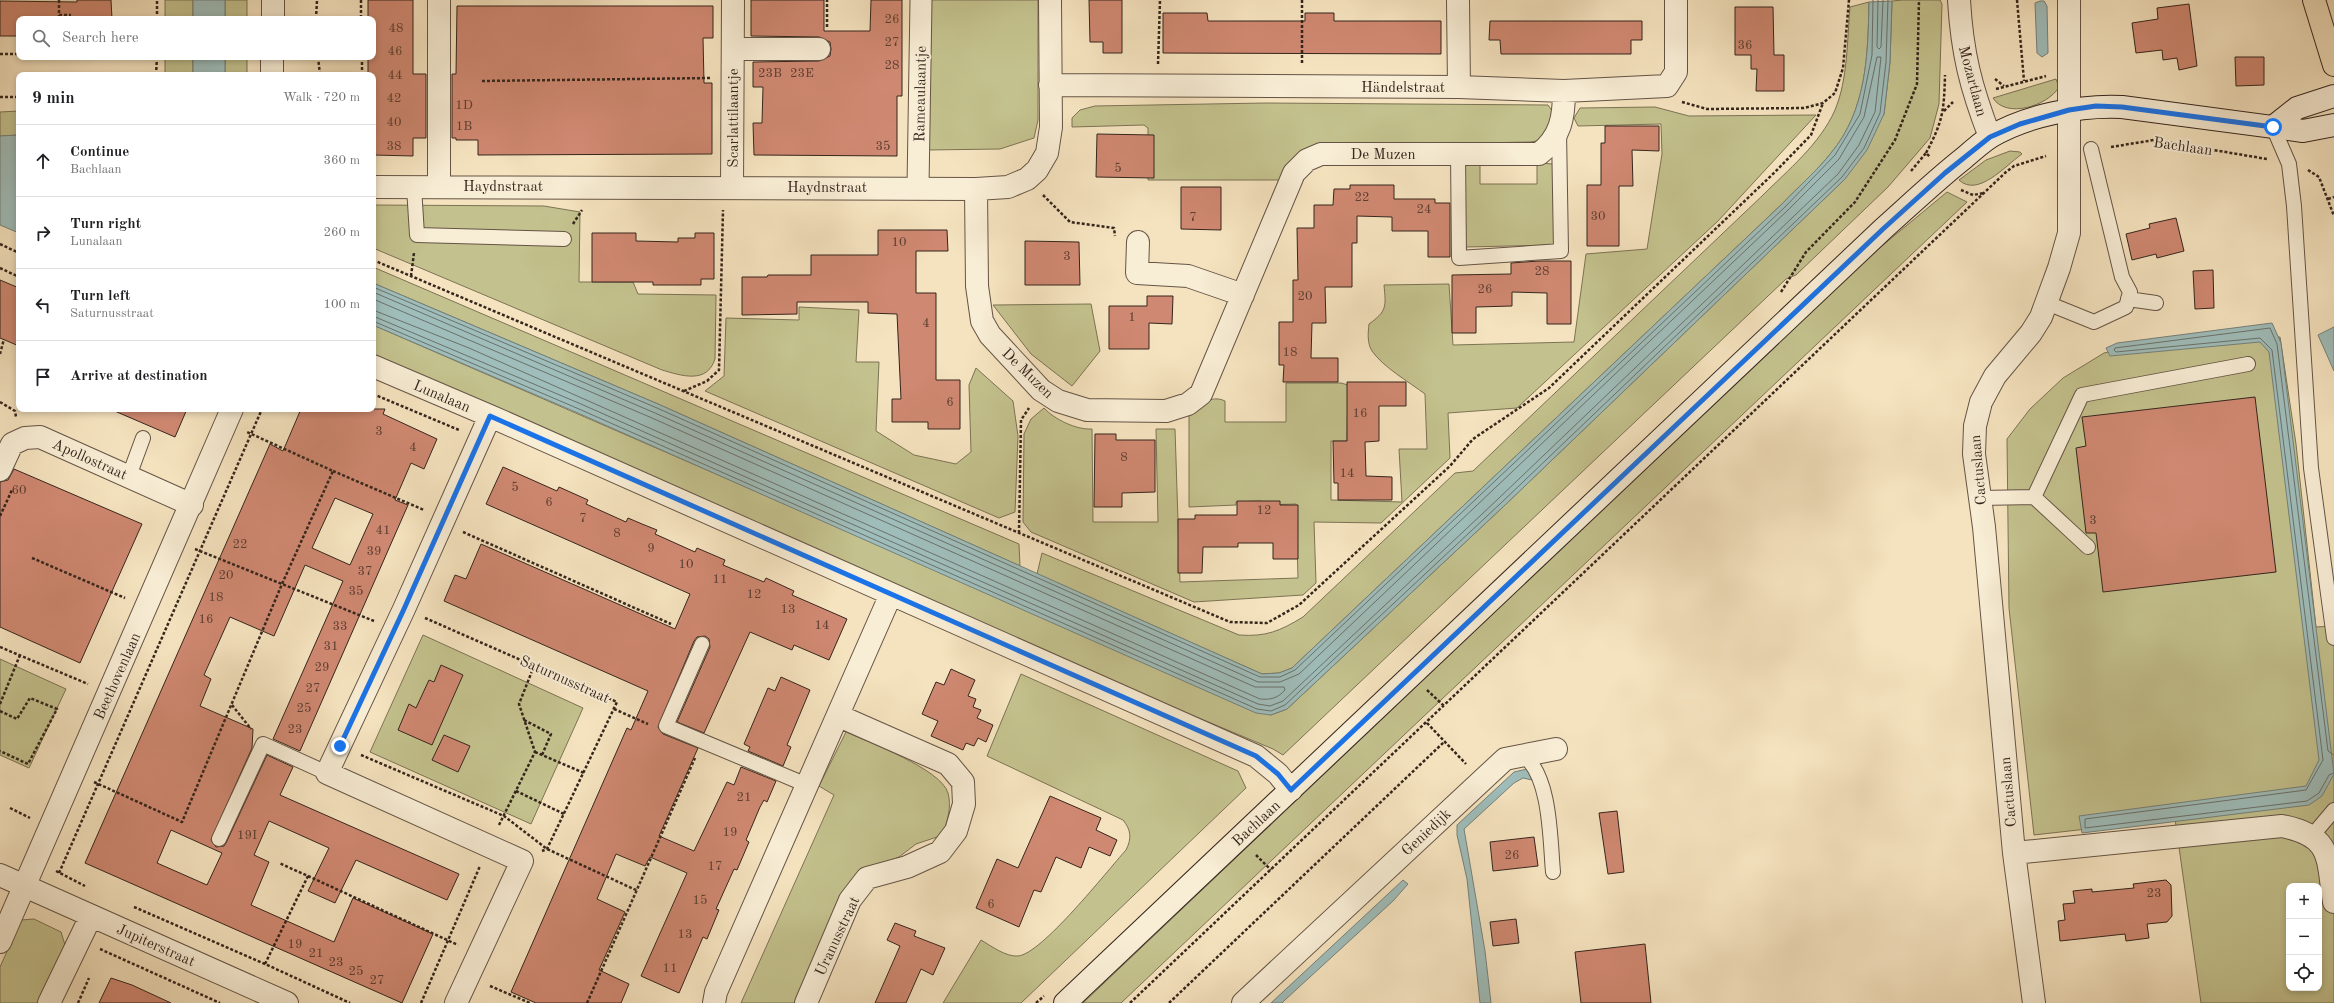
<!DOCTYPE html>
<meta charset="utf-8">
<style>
:root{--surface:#fff;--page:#f2f2f2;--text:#202124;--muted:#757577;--line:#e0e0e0}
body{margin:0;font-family:"Old Standard TT",serif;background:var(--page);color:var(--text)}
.controls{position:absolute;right:12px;bottom:12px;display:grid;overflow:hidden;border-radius:8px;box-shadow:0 2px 6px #0003}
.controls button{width:36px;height:36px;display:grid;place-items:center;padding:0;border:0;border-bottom:1px solid var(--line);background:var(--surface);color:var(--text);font:20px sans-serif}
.stop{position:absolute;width:12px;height:12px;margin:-9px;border:3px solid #1a73e8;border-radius:50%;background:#fff}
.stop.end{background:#1a73e8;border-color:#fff;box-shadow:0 1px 4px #0008}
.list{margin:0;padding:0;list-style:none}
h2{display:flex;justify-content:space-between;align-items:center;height:52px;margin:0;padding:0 16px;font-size:17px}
h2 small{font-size:13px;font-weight:400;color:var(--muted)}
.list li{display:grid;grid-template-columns:26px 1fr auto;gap:12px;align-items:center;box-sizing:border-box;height:72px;padding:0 16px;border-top:1px solid var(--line)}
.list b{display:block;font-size:15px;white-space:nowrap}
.list p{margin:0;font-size:13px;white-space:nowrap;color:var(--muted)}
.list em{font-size:13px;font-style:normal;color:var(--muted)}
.icon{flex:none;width:22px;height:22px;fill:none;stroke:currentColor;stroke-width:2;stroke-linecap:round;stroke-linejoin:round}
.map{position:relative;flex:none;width:2334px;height:1003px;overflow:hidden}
.search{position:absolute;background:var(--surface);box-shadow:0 2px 6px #0003;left:16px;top:16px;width:360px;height:44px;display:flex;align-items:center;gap:10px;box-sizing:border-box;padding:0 14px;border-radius:8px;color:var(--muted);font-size:15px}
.panel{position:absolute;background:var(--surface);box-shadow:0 2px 6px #0003;left:16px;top:72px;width:360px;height:340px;border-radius:8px}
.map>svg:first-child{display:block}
.green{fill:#c3c18d;stroke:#7c7354;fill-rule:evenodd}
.water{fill:#9fbdba;stroke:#75807b}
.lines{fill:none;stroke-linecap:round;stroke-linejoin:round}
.shore{stroke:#6a716b;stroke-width:1}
.building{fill:#cf8871;stroke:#35251c;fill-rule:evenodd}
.service-casing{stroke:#655445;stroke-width:16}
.pedestrian-casing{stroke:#655445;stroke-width:23}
.minor-casing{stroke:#655445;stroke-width:24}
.tertiary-casing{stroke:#655445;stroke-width:24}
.secondary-casing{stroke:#35251c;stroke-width:24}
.primary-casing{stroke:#35251c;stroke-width:24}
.path{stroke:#35251c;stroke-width:2.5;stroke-dasharray:3 2;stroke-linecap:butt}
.service{stroke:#f8edd5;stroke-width:14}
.pedestrian{stroke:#f8edd5;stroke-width:21}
.minor{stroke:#f8edd5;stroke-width:22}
.tertiary{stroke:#f8edd5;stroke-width:22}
.secondary{stroke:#f8edd5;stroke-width:22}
.primary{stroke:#f5e3bf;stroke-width:22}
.route{stroke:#1a73e8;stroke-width:5}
.labels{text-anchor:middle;stroke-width:4;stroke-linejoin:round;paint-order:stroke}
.number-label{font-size:13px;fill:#5c3e31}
.street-label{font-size:15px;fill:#35251c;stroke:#f8edd5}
</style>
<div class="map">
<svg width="2334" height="1003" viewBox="0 0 2334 1003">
<rect width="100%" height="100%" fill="#f5e3bf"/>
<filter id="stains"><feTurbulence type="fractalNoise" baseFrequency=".005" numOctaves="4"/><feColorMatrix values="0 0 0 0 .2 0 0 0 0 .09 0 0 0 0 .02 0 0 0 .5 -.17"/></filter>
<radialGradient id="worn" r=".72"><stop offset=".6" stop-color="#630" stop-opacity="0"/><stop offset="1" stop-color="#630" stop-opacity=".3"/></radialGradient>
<path class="green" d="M165,0H193V19H165Z
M225,0H247V19H225Z
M927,0H1038V120L1034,138L1000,149L927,150Z
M1903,0H1940L1942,4L1939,104L1930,138L1888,187L1796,275L1786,279L1283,755L1273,749L1165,704L373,356V325L1271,715L1287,709L1504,506L1845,179L1884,114L1890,62L1892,1Z
M1869,2C1868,54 1867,110 1831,153C1817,171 1798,187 1782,204L1292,668L1279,673L1262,674L1037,574L1042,553L1239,635C1266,637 1280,631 1303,617L1455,473L1473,471L1762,196C1788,170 1820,144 1835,110C1848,79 1847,40 1850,7Z
M165,57H193V75H165Z
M225,57H247V75H225Z
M2056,79L2059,87C2048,106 2006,119 1993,98Z
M1265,103L1548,105L1555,115L1543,140L1530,142L1318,146C1296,152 1291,159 1281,180H1148V128L1144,125L1072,127V118L1080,110L1095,106Z
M1655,107L1689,116L1816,115L1718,221L1517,408L1448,413L1450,458L1381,523L1314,522L1316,583L1303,595L1194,602L1031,532L1023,522L1024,434L1031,419L1044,408C1054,419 1076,430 1092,429L1093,522H1158L1156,429H1175L1180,582L1298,578L1296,504L1261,505V501L1236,502V505L1189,507V414C1200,406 1210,394 1225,401V422H1286V383H1341L1348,385L1347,441H1331V500L1402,502L1399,449H1427L1425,394C1409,382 1383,367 1372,351C1367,343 1368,333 1369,324C1387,311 1386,307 1384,285L1449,284L1453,345L1574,342L1586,254L1647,249L1662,154L1661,124L1578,126L1574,118L1580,108Z
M19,111V135L0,136V112Z
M2010,151L2020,152L2022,154C2006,165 1978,198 1959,180L1986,160Z
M1480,163V184H1537V163L1554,164L1555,245L1465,247L1463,165Z
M1947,192L1967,202L1121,1003H1083L1871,255Z
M373,205L544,206L580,212L579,282H633L638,294L716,295L715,359C707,384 682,376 662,370L373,248Z
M373,267L1019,544L1020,566L658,404L373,283Z
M1091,304L1100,351L1072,386L1031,354L993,305Z
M799,307L859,310L856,362H879L876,431L914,455L956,464L971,452L969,385L976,368L1013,401L1018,436L1015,512L999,518L705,391L724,376L726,318L799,320Z
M2280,337L2296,444L2316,627L2334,626V1003H2201L2175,819L2034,835L2009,608L2007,439L2030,409L2063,378L2104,353L2122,349ZM2289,886H2319V988H2289Z
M423,635L583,708L531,824L370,752Z
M0,659L66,689L29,768L0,755Z
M1021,674L1238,771L1246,788L1021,1003H943L981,940C991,946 1006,957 1018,956C1042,954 1107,871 1126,850C1132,838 1131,830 1123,820L987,756Z
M846,732C870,743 941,769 948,793C952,807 947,821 943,835L916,844L899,857L874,867L796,1003H741L834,795L819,786Z
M34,919L61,932L65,945L42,1003H0V967L21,920Z"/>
<path class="water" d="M193,0H225V19H193Z
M1892,1L1890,62L1884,114L1867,150L1845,179L1504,506L1287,709L1271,715L1256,713L578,413L373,325V283L658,404L1262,674L1279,673L1292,668L1782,204C1798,187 1817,171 1831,153C1867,110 1868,54 1869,2Z
M2040,1H2044L2047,6L2048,53L2042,57L2037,53L2035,3Z
M193,57H225V75H193Z
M19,135V233L0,225V136Z
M2272,323L2281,343L2334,774L2322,796L2309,805L2082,833L2079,816L2306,786L2319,760L2269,352L2260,342L2110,356L2106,348L2117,343Z
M2334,327V371L2318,335Z
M1527,769L1532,780L1523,778L1514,783L1464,829L1485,951L1491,1003H1480L1467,879L1457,835V825L1514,772Z
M1403,880L1408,884L1393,901L1286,999L1282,1003H1271Z"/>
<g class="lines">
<path class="shore" d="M1878,0L1877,47L1879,49L1881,47L1883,0
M373,287L657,408L1260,677H1280L1295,670L1785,207L1835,155L1860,114L1872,55L1873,0
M373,292L655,413L1258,682H1280L1299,674L1788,210L1839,159L1864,117L1877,57H1881L1875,112L1859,145L1838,174L1498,499L1283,701L1270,706L1258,704L581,404L373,316
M373,299L652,418L1255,687H1284L1285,690C1278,698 1271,700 1260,699L584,399L469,348L373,310
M373,321L579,409L1257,709L1271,711L1285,705L1501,503L1842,177L1864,148L1880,113L1886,62L1888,0
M2334,755L2328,751L2277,344L2270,328L2115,348L2114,350L2116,352L2260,338L2272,350L2323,760L2306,790L2085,819V828L2307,801L2319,793L2329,775L2334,773"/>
</g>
<path class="building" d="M77,0H111L112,19H19V36H0V1L77,2Z
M368,0H413V74H426V138H413V156L373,155V75H368V57H373V19H368Z
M751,0H824V31H870L871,0H902V96H897V156L754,155L753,123H762L763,87H753V62L819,61L830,56L831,49L830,42L819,37L751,36Z
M1089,0H1122V53H1103V42H1090Z
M2189,4L2197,66L2179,70L2177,58L2163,60L2162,50L2136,53L2132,23L2158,19L2157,8Z
M457,6H713V38H703L704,83H712V154L478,155V140H456V138H452V74H456Z
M1735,7H1773L1774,55H1784V91H1756L1757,69H1751V55H1735Z
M1163,13H1207L1208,21H1305V13H1334V21H1441V54L1163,53Z
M1490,21H1642V40H1631V54H1501L1500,40H1489Z
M2235,57H2264V85L2236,86Z
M1605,126H1659V151L1632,150L1633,186H1619V246H1587V185H1601V143H1605Z
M1097,134L1154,135V178L1096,177Z
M1350,185H1394V199H1435V203H1450V257H1428V231H1392V217L1357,216V243H1352V287H1325L1326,323H1312L1311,358H1338V382H1283L1284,365H1279V322H1293V280H1298L1297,228H1314V205H1333L1334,189H1350Z
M1181,187H1221V230L1181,229Z
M2176,218L2184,251L2157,258L2156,254L2132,260L2126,234L2150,228L2149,224Z
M878,230H947L948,251H916V293H936V380H960V429H928V422H892V399H901L897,314L868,313V302H797V314L742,315V277H767L768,275H811V255H878Z
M592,233H636V241L678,242V238H695V233H714V279H701V285H653V282H592Z
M1025,241L1079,242L1080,285H1025Z
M1539,261H1571V324H1547V293L1512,292V306L1476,307V333H1452V275L1511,274V263Z
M2213,270L2214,308L2195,309L2193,271Z
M0,280L19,288V346L0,338Z
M1147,296H1173L1172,324L1149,323V349H1109V306H1147Z
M1347,382H1406V406H1379V441L1365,442L1366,476L1392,477V500H1338V483H1334L1333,441H1347Z
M2255,397L2276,572L2103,592L2096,533H2086L2076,448L2086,446L2082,417Z
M110,409H187L175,437Z
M301,409H385L383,414L437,439L424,469L411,463L395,500L408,505L300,751L273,739L343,581L305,565L274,636L230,617L204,675L211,679L200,706L253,729L252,748L211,840L216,847L224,846L226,843L267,755L293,767L280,795L459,874L447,900L356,860L335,903L308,891L329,848L269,821L254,855L269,862L251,905L334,942L353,898L433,934L402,1003L85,863L270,444L283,451ZM335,498L373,514L350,565L312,548ZM171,830L222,853L207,885L157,863Z
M1095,434H1116V440H1155V492L1122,493V507H1094Z
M503,467L557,491L559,487L588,500L586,504L626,522L628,518L642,524L657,530L655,534L695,552L697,548L725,560L723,565L764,582L766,578L794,591L792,595L847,619L829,660L794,645L792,650L750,632L704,733L677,722L710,647L709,639L705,636L697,637L694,641L658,727L663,734L698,748L659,836L694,851L727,782L734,785L741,767L776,781L767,802L764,800L760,807L746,840L749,842L737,870L734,869L716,909L719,910L707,939L703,937L679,993L641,976L687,873L650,857L645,866L616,854L597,899L625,912L599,970L629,984L621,1003H536L511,992L627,728L631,730L648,691L444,601L455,575L466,579L481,544L675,629L690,594L486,504Z
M14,469L142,524L80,663L0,627V482L8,480Z
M1237,501H1280V505H1298V559H1273V543H1238V547H1203L1202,573H1178V519H1195V515H1237Z
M441,665L463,675L432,745L398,730L409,704L416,708L429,680L434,682Z
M951,669L975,680L968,696L976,699L973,707L981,710L977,718L993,725L986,742L978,738L974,746L966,743L963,750L931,736L938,721L922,714L936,682L944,685Z
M781,677L810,690L787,745L791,747L783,766L748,751L750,747L744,744L768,688L775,691Z
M444,735L470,746L458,772L432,760Z
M1050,796L1101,818L1096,830L1117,840L1110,856L1089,847L1081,868L1056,857L1041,892L1034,890L1019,927L976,908L997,859L1018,868Z
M1617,811L1624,872L1608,874L1599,813Z
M1534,837L1538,866L1493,871L1490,842Z
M2166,880L2171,885L2172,916L2167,922L2147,924L2149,938L2126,941L2125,934L2060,941L2058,921L2065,920L2063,904L2075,903L2073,891L2092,889V892L2134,888L2133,884Z
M1516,919L1519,943L1493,946L1490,922Z
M895,923L916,931L914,936L945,948L933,975L921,969L906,1003H875L900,946L887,940Z
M1645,944L1651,1003H1581L1575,952Z
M111,978L132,985L171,1003H99Z"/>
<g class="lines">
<defs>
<path id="service" d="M2273,127L2289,164L2294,206L2311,468L2334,638
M1458,153L1459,258L1561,251L1559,131
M414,187L417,235L564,239
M2128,299L2156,303
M2047,303L2094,322L2126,307L2130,292L2122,277L2091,149
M129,476L143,438
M2034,497L2088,547
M1980,498L2034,497L2082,395L2248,364
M702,644L666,726L807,785
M1523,755C1551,776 1550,840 1553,872
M2312,836L2334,810
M219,839L263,744L327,773"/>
<path id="pedestrian" d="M918,187L921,0"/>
<path id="minor" d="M439,0V186
M1458,0L1459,87
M733,49H819
M1050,85L1459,87L1564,91L1667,86L1676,72V0
M373,187L976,189L1008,187L1027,179L1037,170L1047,153L1051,127L1050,0
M732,187L733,0
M976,189L977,286L982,321L990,335L1041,390L1058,401L1087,410L1166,411L1188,404L1201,394L1294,173L1307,160L1321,154H1539C1561,137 1564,117 1564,91
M1138,242L1137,273L1188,276L1243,295
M373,366L490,416L1256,756L1278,774L1291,790
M0,470L12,444L25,438L40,437L192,505
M2014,853L2282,826C2333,836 2327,858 2334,902
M0,875L287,1003
M49,1003L91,916
M456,1003L522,861L327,773L404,609L490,416
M714,1003L716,992L891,594
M806,1003L850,900L867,878L907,867L940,852L956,831L964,804L963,782L948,764L839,716
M1243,1003L1505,759L1556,749
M2034,1003L2014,853L1984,527L1974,454L1975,426L1981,402L1995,376L2031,333L2041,317L2059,268L2069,233V0"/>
<path id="tertiary" d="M1959,0C1962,53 1971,88 1990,137
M273,19V0
M272,75V57
M0,942L232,409"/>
<path id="secondary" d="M2273,127L2297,108L2334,96
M1065,1003L1883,229C1910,205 1936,180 1964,158C1972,151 1981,143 1990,137C2027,115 2080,105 2122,107L2303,131L2334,125"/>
<path id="primary" d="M2314,0L2334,65"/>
</defs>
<use href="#service" class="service-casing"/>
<use href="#pedestrian" class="pedestrian-casing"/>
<use href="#minor" class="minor-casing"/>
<use href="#tertiary" class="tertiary-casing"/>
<use href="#secondary" class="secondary-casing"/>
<use href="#primary" class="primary-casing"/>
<path class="path" d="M59,0V19
M361,0V19
M1302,0V63
M2017,0L2024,81
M59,15H71
M157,19V0
M316,19L317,0
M827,27V0
M0,54H19
M318,57L320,75
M362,57V75
M1158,64L1160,0
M156,75L157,57
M1995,79L2004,86
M482,81L711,78
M1996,89L2046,76
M0,97H19
M1682,102L1707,109L1804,108L1823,103L1835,93L1843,68L1849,0
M1944,111L1953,102
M2111,147L2154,140L2267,159
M1926,153C1943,121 1944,111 1945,75
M2308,170L2319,177L2334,216
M1911,171L1926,153L1930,157
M1961,190L1973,195L1984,193
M1043,195L1070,222L1114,228L1115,236
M2328,199L2334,197
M573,224L582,210
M0,244L19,253
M373,260L1230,622L1267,623L1299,605L1450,466L1473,439L1549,388L1775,172L1811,135L1823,103
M0,268L19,277
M411,276L414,253
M1781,292L1806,252L1855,202L1895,140L1917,84L1919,0
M0,354L4,339
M684,391L707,381L719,370L723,210
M373,394L459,430
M0,402L15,411L16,417
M333,471L424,510
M0,516L12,490
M463,532L671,624
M1019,533L1021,420L1029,408
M195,549L374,621
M32,558L125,598
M425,618L617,702L547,849L542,851
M0,647L88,684
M1427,690L1444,706
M0,704L20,655
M232,705L251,729
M614,709L648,724
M0,711L17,719L30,698L57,709L28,764L0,751
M524,720L551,734L542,755
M1427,723L1466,764
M535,752L584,773
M361,755L504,816L547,849L638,891
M94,782L182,822L282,584L333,471L247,432
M516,791L564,814
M10,808L30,818
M499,825L535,752L519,704L534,666
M1256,855L1271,870
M56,871L85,886
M59,873L262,409
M308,876L458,945
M134,907L265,964L350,1003
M100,949L220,1003
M265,964L308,876L279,863
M490,986L530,1003
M78,1003L89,978
M421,1003L480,866
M587,1003L695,758
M1036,1003L1044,996
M1130,1003L2006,172L2014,166L2046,156
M1169,1003L1444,742"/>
<use href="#service" class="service"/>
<use href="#pedestrian" class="pedestrian"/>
<use href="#minor" class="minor"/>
<use href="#tertiary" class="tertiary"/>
<use href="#secondary" class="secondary"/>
<use href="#primary" class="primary"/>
</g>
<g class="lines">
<path class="route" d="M340,746L404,609L490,416L1256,756L1278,774L1291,790L1883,229L1945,173L1990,137L2020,124L2069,110L2096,106L2122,107L2273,127"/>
</g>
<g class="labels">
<g class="number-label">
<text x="892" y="23">26</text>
<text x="396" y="32">48</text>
<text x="892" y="46">27</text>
<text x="1745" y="49">36</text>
<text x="395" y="55">46</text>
<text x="892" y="69">28</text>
<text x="770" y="77">23B</text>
<text x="802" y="77">23E</text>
<text x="395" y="79">44</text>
<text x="394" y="102">42</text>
<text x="464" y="109">1D</text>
<text x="394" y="126">40</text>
<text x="464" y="130">1B</text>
<text x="394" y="150">38</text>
<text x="883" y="150">35</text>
<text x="1118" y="172">5</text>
<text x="1362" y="201">22</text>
<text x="1424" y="213">24</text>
<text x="1598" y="220">30</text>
<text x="1193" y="221">7</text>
<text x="899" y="246">10</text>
<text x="1067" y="260">3</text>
<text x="1542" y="275">28</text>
<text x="1485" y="293">26</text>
<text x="1305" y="300">20</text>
<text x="1132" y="321">1</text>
<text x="926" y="327">4</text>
<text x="1290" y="356">18</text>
<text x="950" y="406">6</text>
<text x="1360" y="417">16</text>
<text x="379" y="435">3</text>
<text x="413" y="451">4</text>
<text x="1124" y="461">8</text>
<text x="1347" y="477">14</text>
<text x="515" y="491">5</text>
<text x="19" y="494">60</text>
<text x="549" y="506">6</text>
<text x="1264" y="514">12</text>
<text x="583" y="522">7</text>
<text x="2093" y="524">3</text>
<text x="383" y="534">41</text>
<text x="617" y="537">8</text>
<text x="240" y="548">22</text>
<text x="651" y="552">9</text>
<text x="374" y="555">39</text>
<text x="686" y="568">10</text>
<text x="365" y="575">37</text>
<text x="226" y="579">20</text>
<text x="720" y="583">11</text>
<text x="356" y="595">35</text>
<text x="754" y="598">12</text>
<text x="216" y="601">18</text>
<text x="788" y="613">13</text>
<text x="206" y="623">16</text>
<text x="822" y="629">14</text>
<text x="340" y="630">33</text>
<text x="331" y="650">31</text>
<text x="322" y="671">29</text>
<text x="313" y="692">27</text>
<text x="304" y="712">25</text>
<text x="295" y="733">23</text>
<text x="744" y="801">21</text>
<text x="730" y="836">19</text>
<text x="247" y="839">19I</text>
<text x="1512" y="859">26</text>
<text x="715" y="870">17</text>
<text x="2154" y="897">23</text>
<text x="700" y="904">15</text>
<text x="991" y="908">6</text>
<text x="685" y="938">13</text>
<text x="295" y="948">19</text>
<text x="316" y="957">21</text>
<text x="336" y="966">23</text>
<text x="670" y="972">11</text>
<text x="356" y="975">25</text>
<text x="377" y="984">27</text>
</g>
<g class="street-label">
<text transform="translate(1973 81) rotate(75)" y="5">Mozartlaan</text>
<text x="1403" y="92">Händelstraat</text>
<text transform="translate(920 94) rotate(-89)" y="5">Rameaulaantje</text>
<text transform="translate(733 118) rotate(-90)" y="5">Scarlattilaantje</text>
<text transform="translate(2183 146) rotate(8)" y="5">Bachlaan</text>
<text x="1383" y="159">De Muzen</text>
<text x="503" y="191">Haydnstraat</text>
<text x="827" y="192">Haydnstraat</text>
<text transform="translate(1028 373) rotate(44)" y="5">De Muzen</text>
<text transform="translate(442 396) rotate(23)" y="5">Lunalaan</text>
<text transform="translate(90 459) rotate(24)" y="5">Apollostraat</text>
<text transform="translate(1978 470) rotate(-95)" y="5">Cactuslaan</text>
<text transform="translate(117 676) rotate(-66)" y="5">Beethovenlaan</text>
<text transform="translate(565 679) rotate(24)" y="5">Saturnusstraat</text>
<text transform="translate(2008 792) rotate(-95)" y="5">Cactuslaan</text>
<text transform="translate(1256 823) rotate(-43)" y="5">Bachlaan</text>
<text transform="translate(1426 832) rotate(-43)" y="5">Geniedijk</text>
<text transform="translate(837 936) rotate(-65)" y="5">Uranusstraat</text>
<text transform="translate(156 945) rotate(24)" y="5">Jupiterstraat</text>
</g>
</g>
<rect width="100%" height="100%" filter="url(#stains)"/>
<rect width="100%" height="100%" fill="url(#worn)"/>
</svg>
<div class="controls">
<button>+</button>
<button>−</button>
<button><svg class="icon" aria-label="locate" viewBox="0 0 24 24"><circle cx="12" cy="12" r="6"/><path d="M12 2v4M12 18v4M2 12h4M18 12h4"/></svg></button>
</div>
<div class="stop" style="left:2273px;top:127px"></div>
<div class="stop end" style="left:340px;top:746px"></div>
<div class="search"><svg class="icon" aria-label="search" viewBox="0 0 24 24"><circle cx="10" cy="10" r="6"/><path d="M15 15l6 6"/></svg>Search here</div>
<section class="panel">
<h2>9 min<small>Walk · 720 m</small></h2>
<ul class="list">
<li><svg class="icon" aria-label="ahead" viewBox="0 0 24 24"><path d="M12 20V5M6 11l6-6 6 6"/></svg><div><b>Continue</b><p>Bachlaan</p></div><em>360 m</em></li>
<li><svg class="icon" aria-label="right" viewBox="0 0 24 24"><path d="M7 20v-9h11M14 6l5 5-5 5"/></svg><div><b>Turn right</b><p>Lunalaan</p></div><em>260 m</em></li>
<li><svg class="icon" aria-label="left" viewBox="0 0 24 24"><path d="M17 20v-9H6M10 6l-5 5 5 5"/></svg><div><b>Turn left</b><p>Saturnusstraat</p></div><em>100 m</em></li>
<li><svg class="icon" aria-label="arrive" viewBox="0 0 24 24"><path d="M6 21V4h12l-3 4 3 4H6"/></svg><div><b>Arrive at destination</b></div></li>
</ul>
</section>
</div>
